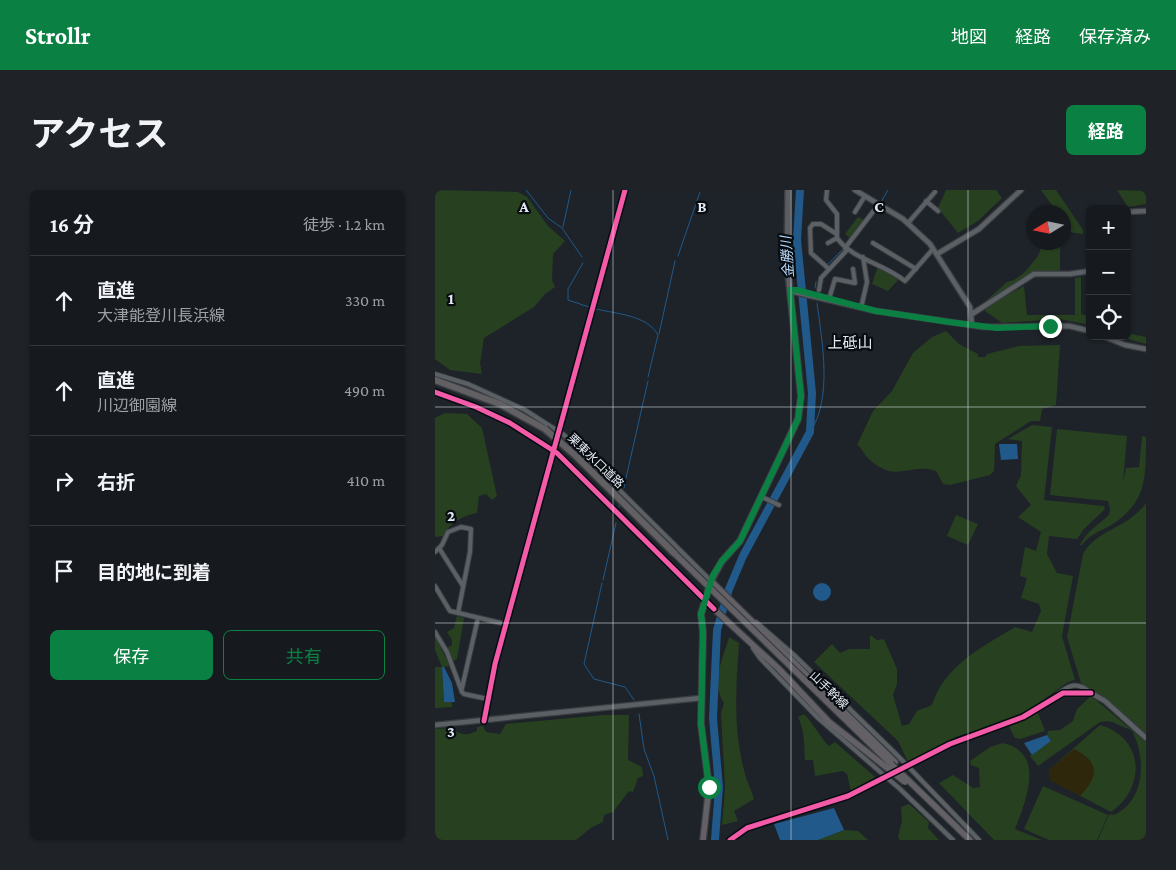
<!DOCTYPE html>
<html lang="ja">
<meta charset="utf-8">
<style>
:root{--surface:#161a1f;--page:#1f2328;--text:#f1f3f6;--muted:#9ea1a4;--line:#35383d;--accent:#0b8043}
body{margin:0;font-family:"Crimson Pro","Noto Sans JP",serif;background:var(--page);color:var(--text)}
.controls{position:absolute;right:15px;top:15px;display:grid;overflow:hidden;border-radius:8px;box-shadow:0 1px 4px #0004}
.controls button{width:45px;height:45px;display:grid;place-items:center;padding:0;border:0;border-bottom:1px solid var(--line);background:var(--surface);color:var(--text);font:25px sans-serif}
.compass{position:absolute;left:591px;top:15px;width:45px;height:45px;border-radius:50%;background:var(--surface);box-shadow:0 1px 4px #0004;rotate:260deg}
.stop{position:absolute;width:15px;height:15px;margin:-11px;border:4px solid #0b8043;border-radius:50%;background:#fff}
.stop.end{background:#0b8043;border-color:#fff;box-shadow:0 1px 5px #0008}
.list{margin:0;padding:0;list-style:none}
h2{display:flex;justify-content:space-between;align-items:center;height:65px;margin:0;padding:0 20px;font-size:21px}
h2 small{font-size:16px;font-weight:400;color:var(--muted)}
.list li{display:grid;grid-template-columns:32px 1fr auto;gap:15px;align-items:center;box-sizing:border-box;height:90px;padding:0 20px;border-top:1px solid var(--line)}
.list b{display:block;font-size:19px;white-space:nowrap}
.list p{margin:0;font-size:16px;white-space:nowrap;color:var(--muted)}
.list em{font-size:16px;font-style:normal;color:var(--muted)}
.actions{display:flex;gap:10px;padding:15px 20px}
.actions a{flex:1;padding:11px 0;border:1px solid var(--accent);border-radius:8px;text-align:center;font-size:18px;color:var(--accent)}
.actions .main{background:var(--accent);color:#fff}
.icon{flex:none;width:28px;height:28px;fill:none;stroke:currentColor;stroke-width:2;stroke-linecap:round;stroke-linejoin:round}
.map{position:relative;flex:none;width:711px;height:650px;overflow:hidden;border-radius:8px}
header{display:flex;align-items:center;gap:30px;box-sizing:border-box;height:70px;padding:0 25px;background:var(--accent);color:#fff}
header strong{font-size:24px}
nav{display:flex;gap:28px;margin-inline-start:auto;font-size:18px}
.intro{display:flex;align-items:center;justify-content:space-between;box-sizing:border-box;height:120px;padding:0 30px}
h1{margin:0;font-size:35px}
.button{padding:12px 22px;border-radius:8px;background:var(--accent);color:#fff;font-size:18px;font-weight:700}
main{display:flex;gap:30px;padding:0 30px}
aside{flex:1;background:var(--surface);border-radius:8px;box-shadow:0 1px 4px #0004}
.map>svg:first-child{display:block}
.green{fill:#274020}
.sand{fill:#2e270c}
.water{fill:#21598a}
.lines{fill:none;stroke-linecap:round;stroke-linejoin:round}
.stream{stroke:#21598a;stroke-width:1}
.river{stroke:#21598a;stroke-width:8}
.minor-casing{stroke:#393d42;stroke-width:6}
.tertiary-casing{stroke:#393d42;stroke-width:7}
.secondary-casing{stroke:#393d42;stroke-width:8}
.primary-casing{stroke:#393d42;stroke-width:8}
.trunk-casing{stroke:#393d42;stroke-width:9}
.minor{stroke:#5b6065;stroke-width:4}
.tertiary{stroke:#5b6065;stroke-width:4.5}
.secondary{stroke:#5b5d61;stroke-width:5}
.primary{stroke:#636165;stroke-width:5.5}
.trunk{stroke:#636064;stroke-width:6}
.primary-bridge-casing{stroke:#393d42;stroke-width:8;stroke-linecap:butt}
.trunk-bridge-casing{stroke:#393d42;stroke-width:9;stroke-linecap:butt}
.primary-bridge{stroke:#636165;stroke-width:5.5}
.trunk-bridge{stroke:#636064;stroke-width:6}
.cycleway-casing{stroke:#070c11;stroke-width:8}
.cycleway{stroke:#f35aa7;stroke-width:5}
.route{stroke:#0b8043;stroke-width:6}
.grid{fill:none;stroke:#e4ebf3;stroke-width:1;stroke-opacity:0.55}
.labels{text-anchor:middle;stroke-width:4.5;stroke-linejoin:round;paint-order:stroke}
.street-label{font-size:12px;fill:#e4ebf3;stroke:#070c11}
.water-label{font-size:14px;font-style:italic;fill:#bad9f9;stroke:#070c11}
.quarter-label{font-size:15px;fill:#e4ebf3;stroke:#070c11}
.grid-label{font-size:16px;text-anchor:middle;font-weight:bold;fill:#e4ebf3;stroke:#070c11;stroke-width:4.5;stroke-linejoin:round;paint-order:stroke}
</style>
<header>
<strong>Strollr</strong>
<nav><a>地図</a><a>経路</a><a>保存済み</a></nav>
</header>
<div class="intro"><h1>アクセス</h1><a class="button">経路</a></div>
<main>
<aside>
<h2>16 分<small>徒歩 · 1.2 km</small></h2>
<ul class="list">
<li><svg class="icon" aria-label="ahead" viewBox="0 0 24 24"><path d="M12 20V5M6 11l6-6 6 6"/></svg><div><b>直進</b><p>大津能登川長浜線</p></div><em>330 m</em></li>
<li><svg class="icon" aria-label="ahead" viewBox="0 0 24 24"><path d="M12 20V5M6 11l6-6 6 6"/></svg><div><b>直進</b><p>川辺御園線</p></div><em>490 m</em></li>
<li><svg class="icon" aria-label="right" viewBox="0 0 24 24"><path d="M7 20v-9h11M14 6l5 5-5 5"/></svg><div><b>右折</b></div><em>410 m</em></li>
<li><svg class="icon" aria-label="arrive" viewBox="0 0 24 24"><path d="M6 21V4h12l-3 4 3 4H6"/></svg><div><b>目的地に到着</b></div></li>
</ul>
<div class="actions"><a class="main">保存</a><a>共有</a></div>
</aside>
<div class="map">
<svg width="711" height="650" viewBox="0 0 711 650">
<rect width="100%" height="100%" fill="#1d2329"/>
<path class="green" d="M0,0L83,2L92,7L113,36L130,51L118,64L117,90L120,97L110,104L99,117L49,148L45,173L47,184L15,180L0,169Z
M511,0H561L567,8L543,31L523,43L503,18Z
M606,0H621L648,40V44L634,42L629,33L628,22H622Z
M682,0L711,1V14L693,17Z
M423,27L429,30L415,48L410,44Z
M608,53H625V81H599L543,118L572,92L579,90L590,82L603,66Z
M443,76L464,89L453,101L437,94Z
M646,87V124L655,127V135L624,129L567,133L550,121L551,117L589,96L592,125H640V88Z
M511,141L524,154L543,164V167H550L552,164L584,156L625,155L621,215L607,219L605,231H596L560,254L559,281L555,285L515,295L508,294L501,281C482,274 465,286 451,280C445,278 436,272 432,267C428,263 427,258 422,255L438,221L457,201L478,163L497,147Z
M692,143L711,147V154L682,146H692Z
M10,223L32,224L47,238L62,306L57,310L51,304L44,306L42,323C27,326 15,332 8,346L0,347V228Z
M597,235L617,237L609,310L669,316L670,319L649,339L642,349L614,346L612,364L622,383L638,386L627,446L640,490L633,492L594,520L554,538L523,546L473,572L463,551L379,472L397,454L405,463L414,459H435V445L442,450L449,449L462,479V494L458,505L467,536L474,534L482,521L497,515C510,475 546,458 580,437L597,442L606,421L604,414L586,408L592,388L585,386L590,357L601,361L606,342L583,327L596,315L581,296L586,285L587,251L573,249Z
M622,239L692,246L688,293L691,278L704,277L707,246L711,247C711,291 711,313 675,336C665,341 654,345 647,355H645C653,338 668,333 674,324C676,320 674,315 673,311L615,305Z
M711,313V544L668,507L646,493L632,447L648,364C662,339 694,338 711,313Z
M521,325L543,334L533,355L512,346Z
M22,426L29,428L22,469L18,471L12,458L17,455V450L12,442L19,438Z
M0,446L15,476L7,477L9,512H17V517L0,518V477H7L0,460Z
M294,447L304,453C301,495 298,539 309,580C311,590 316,599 319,609L299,621L303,631L287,635L290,598L286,523L289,513C275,493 288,469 294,447Z
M656,506L711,552V650H663L674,624L679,625C707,612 711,577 701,550C699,546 699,543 697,541C694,538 690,538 686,536C678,532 674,530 665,532L603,576L595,566L616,551L612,545L613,541L625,540L638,531L642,519Z
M603,523L610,541L585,549L580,548L574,537Z
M369,524C379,534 384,546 394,556L400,552L440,587L416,601L412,584L408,581L380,586L378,570H370C369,555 370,542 363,527Z
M168,525H194L193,570L207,577L208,586L203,588L198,602L194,601L178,622L169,625L168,632L157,637L141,650H0V539L16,538C25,545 32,546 42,541V537L48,536L51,542L65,544L71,534Z
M665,535C710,548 711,598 676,622L615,590L614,580Z
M568,553C611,563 591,610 580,639L607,650H559L504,593L518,585L538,598L545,597L544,578L536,575L535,571L555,557Z
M608,596L673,625L662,650H614L589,639Z
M474,614L494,632L493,638L504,650H465L463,647L467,631L466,617Z
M409,640L423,641L433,650H383Z"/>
<path class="sand" d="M639,559C665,572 664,586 645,606L615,590L614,580Z"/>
<path class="water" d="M582,254L583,269L566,270L564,254Z
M378 402a9 9 0 1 1 18 0a9 9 0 1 1-18 0Z
M7,477H9L17,493L20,512H9Z
M612,545L616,551L597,565L589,553Z
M399,618L409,640L383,650H345L339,634Z"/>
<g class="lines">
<path class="stream" d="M91,0L113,28L127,38L147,67
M446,12L453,0
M128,37L136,0
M243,66L265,2
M148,73L133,99V110L154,117
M393,74L408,59
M380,98L381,92
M161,119C182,124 212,125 223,145L213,187
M224,144L240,71
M375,242C398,209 387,151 382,113
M191,288L213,191
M189,298L190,292
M184,317L185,312
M168,390L181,333
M167,393L149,474L159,489L190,497L199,510
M204,524L209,559L219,586L233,650"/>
<path class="river" d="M280,650L284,597L278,528L282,440L294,399L308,366L375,242L377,203L362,50L365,0"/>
<defs>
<path id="minor" d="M392,0L391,10L402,24V48C418,70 448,73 470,91L498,59
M491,11L503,21
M420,22L430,6
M473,33L500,2
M393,53L402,48
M438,53L481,79
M410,58L444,14
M394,79L376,63L375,38L378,34H386L400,43
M384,100L386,88L412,60
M394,109L400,89L420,93L418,79
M426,118L432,92L428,67
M0,184L33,194L90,220L129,245L276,391
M0,202L41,217L75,233L122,263L279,419
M327,307L344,315
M4,358L28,396
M0,362L7,355L13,342L26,337L36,339L35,362L23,423
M0,396L15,421L70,434
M321,432L359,465L462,565L544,650
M0,442L12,462L27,502L29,504L53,509
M318,458L325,468L383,528L465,599L518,650
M27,498L43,428
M623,504C635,494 643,492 655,502
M49,531L60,474L190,0
M295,650L312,638L413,606L515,554L588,527L628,503H656"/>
<path id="tertiary" d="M420,0L468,29L495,54L535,117L537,135
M692,22L711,21
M502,64L544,39L586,0
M355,101L441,121L549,137L634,136L655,141
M537,124L599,84H635L655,81
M668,146L690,155L711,159
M656,503L670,511L711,548
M0,535L266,508"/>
<path id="secondary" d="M276,391L287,371L305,351L363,229L366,206L352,73L353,0"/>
<path id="primary" d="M279,419L344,479L394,532L451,577
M383,503L456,574
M473,590L535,650
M268,650L274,597L266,534L268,442L266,424L276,391L460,572"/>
<path id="trunk" d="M0,190L65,214L110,239"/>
</defs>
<use href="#minor" class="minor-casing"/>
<use href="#tertiary" class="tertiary-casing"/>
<use href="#secondary" class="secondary-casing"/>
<use href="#primary" class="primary-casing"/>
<use href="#trunk" class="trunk-casing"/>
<use href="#minor" class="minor"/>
<use href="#tertiary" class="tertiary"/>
<use href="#secondary" class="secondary"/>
<use href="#primary" class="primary"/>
<use href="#trunk" class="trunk"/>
<defs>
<path id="primary-bridge" d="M239,363L383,503
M456,574L473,590
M451,577L470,592"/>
<path id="trunk-bridge" d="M110,239L140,265L239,363"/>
</defs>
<use href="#primary-bridge" class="primary-bridge-casing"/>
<use href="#trunk-bridge" class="trunk-bridge-casing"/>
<use href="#primary-bridge" class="primary-bridge"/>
<use href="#trunk-bridge" class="trunk-bridge"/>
<defs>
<path id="cycleway" d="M0,202L41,217L75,233L122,263L279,419
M49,531L60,474L190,0
M295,650L312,638L413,606L515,554L588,527L628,503H656"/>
</defs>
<use href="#cycleway" class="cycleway-casing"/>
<use href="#cycleway" class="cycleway"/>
</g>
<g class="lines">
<path class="route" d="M274,597L266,534L268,442L266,424L278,385L287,371L305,351L363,229L366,206L355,100H362L441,121L514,132L562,138L615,136"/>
</g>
<path class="grid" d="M178,0V650M356,0V650M533,0V650M0,217H711M0,433H711"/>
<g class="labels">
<g class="street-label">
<text transform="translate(161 271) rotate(44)" y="4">栗東水口道路</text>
<text transform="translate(394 500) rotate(44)" y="4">山手幹線</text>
</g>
<g class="water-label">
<text transform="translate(352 67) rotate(-94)" y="5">金勝川</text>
</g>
<g class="quarter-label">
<text x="415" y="158">上砥山</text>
</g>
</g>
<g class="grid-label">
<text x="89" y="22">A</text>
<text x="267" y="22">B</text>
<text x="444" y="22">C</text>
<text x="16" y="114">1</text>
<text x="16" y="331">2</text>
<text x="16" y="547">3</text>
</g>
</svg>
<div class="controls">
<button>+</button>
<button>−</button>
<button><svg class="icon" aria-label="locate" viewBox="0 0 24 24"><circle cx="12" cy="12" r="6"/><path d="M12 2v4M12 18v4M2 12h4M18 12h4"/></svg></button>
</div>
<svg class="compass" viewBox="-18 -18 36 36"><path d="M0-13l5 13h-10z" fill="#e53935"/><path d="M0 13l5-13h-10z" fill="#9ea1a4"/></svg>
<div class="stop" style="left:274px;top:597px"></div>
<div class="stop end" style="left:615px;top:136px"></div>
</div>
</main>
